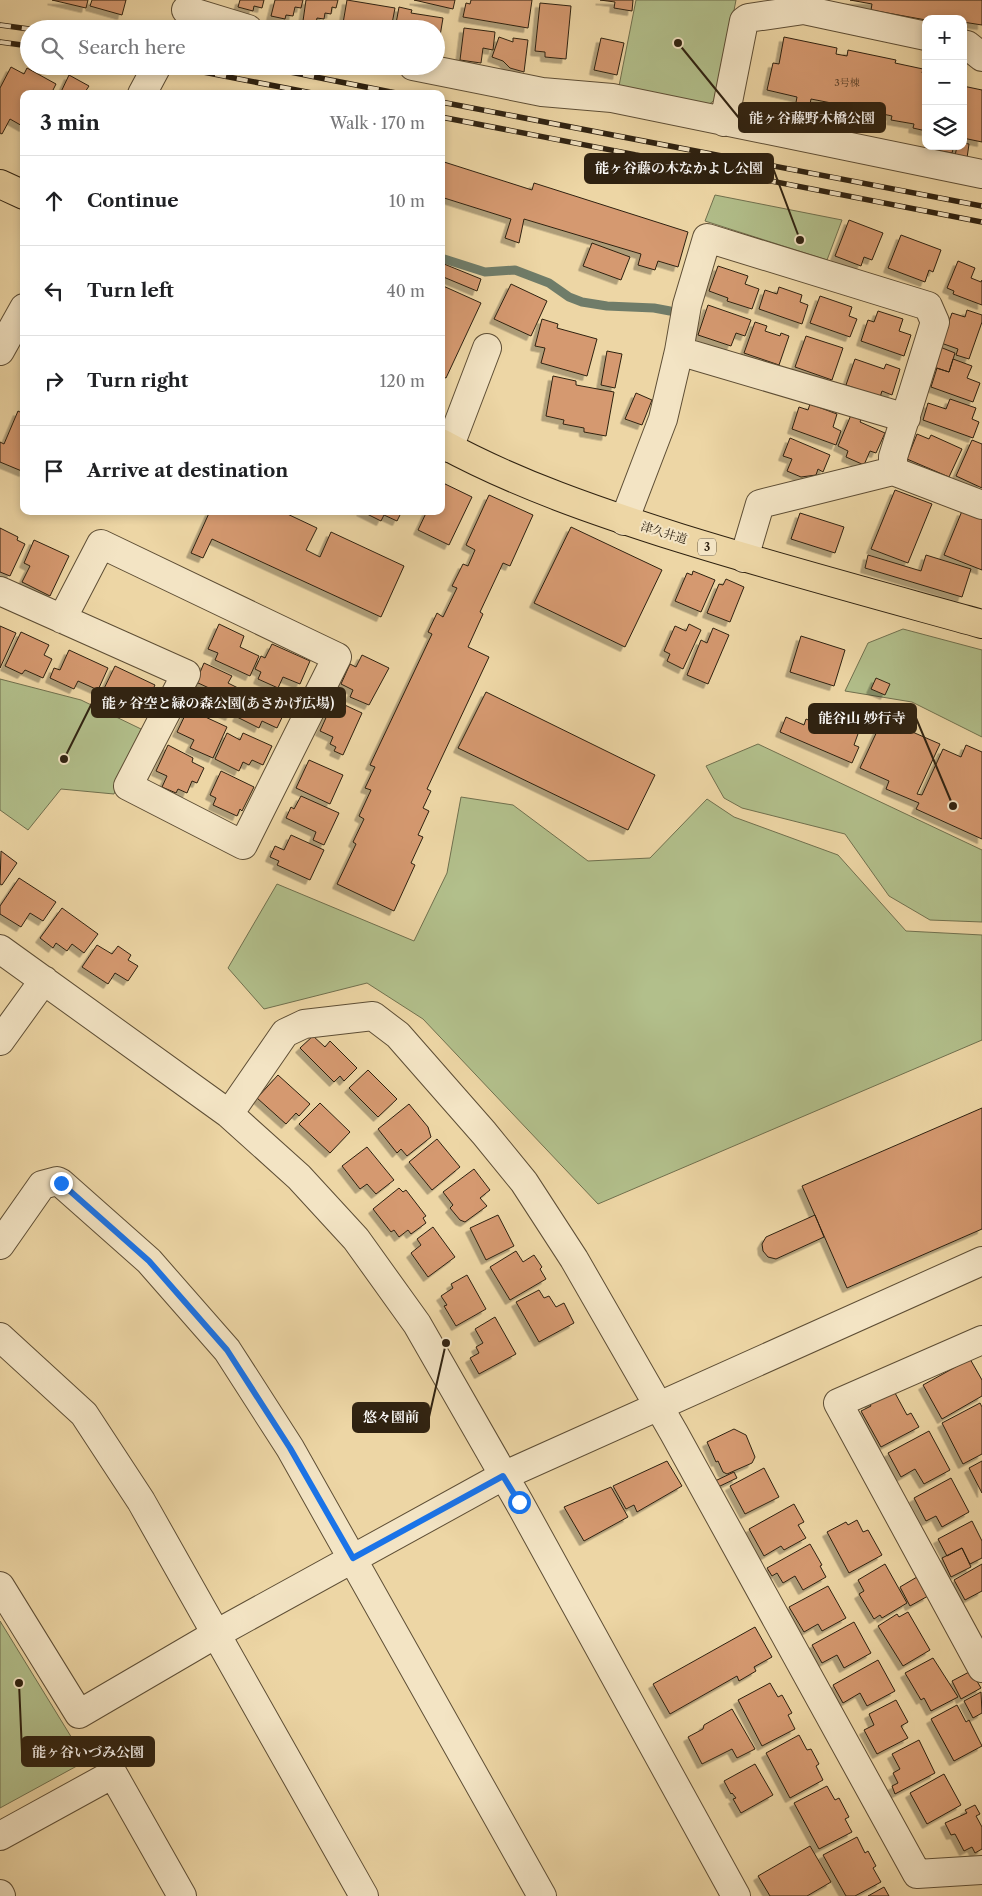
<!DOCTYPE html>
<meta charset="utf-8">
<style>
:root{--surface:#fff;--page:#f6f6f6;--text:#202124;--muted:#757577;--line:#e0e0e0}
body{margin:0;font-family:"Libre Caslon Text","Noto Serif JP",serif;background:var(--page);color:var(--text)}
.controls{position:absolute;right:15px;top:15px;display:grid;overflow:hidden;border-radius:10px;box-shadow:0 2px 8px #0003}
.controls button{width:45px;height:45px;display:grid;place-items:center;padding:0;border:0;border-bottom:1px solid var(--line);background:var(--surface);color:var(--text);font:25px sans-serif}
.stop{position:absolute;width:15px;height:15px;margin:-11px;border:4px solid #1a73e8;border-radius:50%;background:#fff}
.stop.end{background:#1a73e8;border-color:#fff;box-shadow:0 1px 5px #0008}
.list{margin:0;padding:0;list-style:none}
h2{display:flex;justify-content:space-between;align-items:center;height:65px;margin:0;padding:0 20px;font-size:21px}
h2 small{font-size:16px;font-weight:400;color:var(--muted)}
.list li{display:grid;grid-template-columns:32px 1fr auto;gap:15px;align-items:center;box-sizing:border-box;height:90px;padding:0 20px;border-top:1px solid var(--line)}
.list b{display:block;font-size:19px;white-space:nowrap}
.list em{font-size:16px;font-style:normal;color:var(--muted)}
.icon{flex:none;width:28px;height:28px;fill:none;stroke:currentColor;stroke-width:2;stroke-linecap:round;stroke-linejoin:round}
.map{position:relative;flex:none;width:982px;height:1896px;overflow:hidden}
.search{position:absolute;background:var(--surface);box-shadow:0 2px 8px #0003;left:20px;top:20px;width:425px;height:55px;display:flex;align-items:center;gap:12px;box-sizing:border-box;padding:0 18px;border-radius:28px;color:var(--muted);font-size:19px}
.panel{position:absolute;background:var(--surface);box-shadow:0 2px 8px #0003;left:20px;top:90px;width:425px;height:425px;border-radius:10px}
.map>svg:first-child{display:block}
.green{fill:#b2bf8b;stroke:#70704e}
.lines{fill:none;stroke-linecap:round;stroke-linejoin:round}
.stream{stroke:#6f7c69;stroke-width:9}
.building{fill:#d59970;stroke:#2e2110;filter:url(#shadow)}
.minor-casing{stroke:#5e4e35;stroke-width:30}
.major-casing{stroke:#2e2110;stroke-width:30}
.minor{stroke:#f3e4c4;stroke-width:28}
.major{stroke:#edd6a5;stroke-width:28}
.rail-casing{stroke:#2e2110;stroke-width:5.5}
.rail{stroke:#f3e4c4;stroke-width:4;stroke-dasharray:11;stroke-linecap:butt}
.route{stroke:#1a73e8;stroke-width:6}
.labels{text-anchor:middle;stroke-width:4;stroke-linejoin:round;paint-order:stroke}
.number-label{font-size:10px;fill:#583f28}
.shield{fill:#f3e4c4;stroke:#695c46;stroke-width:1}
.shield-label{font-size:11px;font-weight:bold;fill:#2e2110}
.street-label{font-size:12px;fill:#2e2110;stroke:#f3e4c4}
.leader{fill:none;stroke:#2e2110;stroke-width:2}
.callout-dot{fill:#2e2110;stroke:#f3e4c4;stroke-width:2}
.callout{fill:#2e2110;stroke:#2e2110;stroke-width:2}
.callout-label{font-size:14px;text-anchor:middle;font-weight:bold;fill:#fff}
</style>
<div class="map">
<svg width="982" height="1896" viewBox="0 0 982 1896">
<defs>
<filter id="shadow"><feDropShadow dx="-4.5" dy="4.5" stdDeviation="0" flood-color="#0004"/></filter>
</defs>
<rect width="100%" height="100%" fill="#edd6a5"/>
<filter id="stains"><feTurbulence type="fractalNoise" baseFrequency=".004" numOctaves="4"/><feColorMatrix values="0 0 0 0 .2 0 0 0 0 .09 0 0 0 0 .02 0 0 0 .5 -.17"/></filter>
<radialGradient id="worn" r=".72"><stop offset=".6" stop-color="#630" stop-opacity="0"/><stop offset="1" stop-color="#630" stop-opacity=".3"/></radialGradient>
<path class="green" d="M636,0H736L717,98L707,106L619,86Z
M715,195L842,220L827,260L705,221Z
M903,629L982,650V737L912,702L845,691L868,643Z
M0,679L81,700L141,729L114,794L61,789L28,830L0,810Z
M758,744L982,850V922L930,920L889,896L845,834L742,808L724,798L706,766Z
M461,797L513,805L588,861L650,858L707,799L734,817L838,855L906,931L982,935V1040L598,1204L423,1019L367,983L264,1009L228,968L277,884L414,941L447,873Z
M0,1621L86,1761L0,1808Z"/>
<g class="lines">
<path class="stream" d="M441,258L485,272L515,270L549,283L569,297L582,302L607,306L654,308L670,311"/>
</g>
<path class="building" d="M52,0H88L86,8Z
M92,0H126L122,15L90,6Z
M240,0H264L262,8L254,6L253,11L238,7Z
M275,0H303L301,8L295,7L293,16L286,15L285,19L271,16Z
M306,0H338L336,8L332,7L331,14L325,13L324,19L317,18L316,23L303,21Z
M347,0L395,8L391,29H342Z
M414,0H455L453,9Z
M471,0H532L528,28L463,17L466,3L470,4Z
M600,0H633L632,11L614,8L615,2Z
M850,0H982V25L963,22V19L926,20L871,10L872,4Z
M540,3L571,6L566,59L545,57V52L535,51Z
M399,7L412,10L411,13L443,18L438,48L436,29H395Z
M464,28L495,32L493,50L483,48L481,63L460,60Z
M499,37L513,42V38L528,40L524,72L510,68L503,61L492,57Z
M784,37L837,48L836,54L847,56L848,50L896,60L895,63L923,69L922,73L926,74V131L913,128L914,124L891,120L892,116L869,111L865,128L853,126L857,108L811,99L808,115L794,113L797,97L767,90L773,63L779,64Z
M601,38L624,43L617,75L594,70Z
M11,67L24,74L27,68L56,84L51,94H24V127L10,119L2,134L0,133V88Z
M69,75L89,86L85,92L88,94H60Z
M963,86L982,90V142L963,138Z
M963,143L969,144L967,158L955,156L957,146H963Z
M941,146H954L952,153L940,151Z
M441,161L532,190L534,183L688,232L678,267L658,261L655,270L638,265L641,254L524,219L519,243L505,238L511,219L441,197Z
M849,220L883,233L872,260L864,257L861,266L835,256Z
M901,235L941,250L933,272L929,270L925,282L888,268Z
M592,243L630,257L621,280L583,266Z
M958,261L975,268L971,278L981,282L982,280V305L953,294L954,291L947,288Z
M444,264L481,279L477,291L441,276Z
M718,266L748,276L745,284L759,289L752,309L727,301L728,298L709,291Z
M511,284L547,301L531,336L494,319Z
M441,285L481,303L446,378L441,376Z
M779,287L802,295L800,302L808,305L802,324L759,309L765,290L777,294Z
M820,296L852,307L849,316L857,319L850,337L810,323Z
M708,305L751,320L745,336L736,333L731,346L698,335Z
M967,310L982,315V322L969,359L956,355L958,349L941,343L952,313L965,317Z
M878,311L903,319L899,331L911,335L904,356L861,341L868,320L874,322Z
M542,319L558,324L557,328L597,339L587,376L541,363L545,348L535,346Z
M755,322L767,326L765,331L780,336L781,333L789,336L779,365L744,353Z
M806,336L843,348L832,380L795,367Z
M940,347L955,353L949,372L933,367Z
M607,351L622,354L615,388L601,385Z
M855,359L884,369L886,364L900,369L892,395L882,391L880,397L846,385Z
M953,359L972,366L967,378L980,383L973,402L931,387L937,368L949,372Z
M553,376L576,381V385L614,392L606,436L584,432V428L563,424L564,420L546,416Z
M636,393L652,400L642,425L625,419Z
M950,399L976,408L972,419L979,422L973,438L923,420L928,403L946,409Z
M810,404L837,414L833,427L841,431L836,445L792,429L799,407L808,410Z
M18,411L24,414V472L0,462V442L4,444Z
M851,415L861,420L860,422L885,433L876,453L870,451L864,465L846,457L848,451L838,446Z
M917,434L929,439L931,435L962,449L949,477L907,459Z
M790,438L830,455L823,472L818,469L816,475L801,477L787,471L792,459L783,456Z
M972,440L982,444V488L956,476Z
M441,482L472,497L449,545L418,530L427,511H441Z
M895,490L932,504L908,563L871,549Z
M489,495L533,515L510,566L503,563L480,612L483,614L468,647L489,657L427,789L431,791L423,808L429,811L418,835L423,837L411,863L415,865L394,911L337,884L356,844L353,842L364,819L359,816L371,790L365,788L375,767L370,765L432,634L428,632L437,613L443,617L457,588L452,586L463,564L468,566L475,550L466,545Z
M210,511H281L317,528L306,550L320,557L331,532L404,566L381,617L212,539L203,558L191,553Z
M361,511H402L397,521L384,515L381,521Z
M962,511L982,519V570L944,555Z
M800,513L844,527L835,553L791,539Z
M571,527L662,570L625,647L534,603Z
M0,528L18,537L17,540L25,544L10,576L0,572Z
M34,540L69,556L50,596L22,582L30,566L24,563Z
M868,555L921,571L926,555L971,569L962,597L865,568Z
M693,571L715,580L701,612L675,601L687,573L692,575Z
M726,579L744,587L730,622L707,613L719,584L723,585Z
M219,624L244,636L240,647L259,656L250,676L215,660L218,653L208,649Z
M689,624L701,630L683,669L667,661L670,654L664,651L675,626L686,631Z
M0,626L16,633L0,668Z
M713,628L729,635L708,684L687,675L701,640L707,643Z
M21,632L49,645L44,655L52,659L43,678L25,670L22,674L5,666Z
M801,636L845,650L834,686L790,672Z
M272,644L310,661L300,684L283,677L278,688L258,679L261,672L255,669L261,656L265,658Z
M69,650L108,668L98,690L78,681L74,689L50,678L54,668L60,670Z
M362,655L389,668L369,705L350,697L353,690L341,684L350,664L356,667Z
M204,663L232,676L228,683L242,690L230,716L208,706L211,699L205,696L209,688L196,682Z
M115,666L155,685L146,704L139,701L134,712L117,704L114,711L97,703Z
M876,678L890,684L885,695L871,689Z
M252,688L288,705L277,728L262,721L259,728L237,717Z
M486,692L655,775L628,830L458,748Z
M334,700L362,713L343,755L334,751L336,747L330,744L333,737L320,731Z
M188,709L227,727L213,758L190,748L194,740L177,732Z
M886,712L904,720L901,727L940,744L917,794L922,795L943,749L961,757L966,745L982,752V839L916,809L919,803L886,789L889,781L860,768Z
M786,717L804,725L806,719L836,732L840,722L859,731L854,745L859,747L852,763L780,732Z
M227,733L240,740L243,733L272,746L263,765L252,760L249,765L243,762L239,771L215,759Z
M168,745L193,758L192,762L204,768L197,783L192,781L187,793L178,789L176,793L162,787L167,776L156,771Z
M309,760L343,775L330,804L296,788Z
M221,771L254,787L242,811L240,809L237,816L213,805L216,798L210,795Z
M301,796L339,813L324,845L313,840L316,832L286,818L291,807L294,809Z
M291,835L324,850L310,880L277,865L279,861L270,857L275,846L284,850Z
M1,851L17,863L2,885L0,884Z
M19,878L56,902L43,921L30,913L21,927L0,914V906Z
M62,908L98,934L84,953L72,944L67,951L56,943L53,948L40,938Z
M97,945L112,954L118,946L131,955L128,960L138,966L128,981L115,973L108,984L82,967Z
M313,1036L325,1047L330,1041L357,1068L344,1081L340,1076L334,1082L300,1048Z
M368,1070L397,1099L378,1117L349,1088Z
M278,1075L310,1104L299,1116L296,1113L286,1124L257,1098Z
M320,1103L350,1132L330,1153L299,1124Z
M409,1104L428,1127L431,1137L407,1156L401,1149L397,1153L378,1129Z
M982,1108V1229L847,1288L802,1186Z
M437,1139L460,1167L432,1190L409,1162Z
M367,1147L394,1180L376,1194L367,1184L360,1189L342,1166Z
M474,1169L490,1190L480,1198L487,1206L465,1222L460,1220L450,1208L453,1205L443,1192Z
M399,1188L403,1192L406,1190L426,1216L423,1218L426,1223L411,1234L408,1230L399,1237L394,1230L391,1232L373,1209Z
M498,1215L514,1246L486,1260L470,1228Z
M815,1215L824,1237L776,1259L768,1257L763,1251L762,1244L766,1237Z
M433,1227L455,1257L428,1277L411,1253L421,1245L417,1239Z
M516,1251L523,1262L534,1255L542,1267L540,1269L546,1279L510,1300L490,1267Z
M467,1275L486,1309L456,1326L444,1306L447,1305L441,1296L453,1288L451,1284Z
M539,1290L544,1298L549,1296L556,1307L564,1303L574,1323L539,1342L516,1302Z
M495,1317L516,1354L479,1374L470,1358L479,1353L476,1347L483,1343L475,1329Z
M970,1359L982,1380V1396L942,1419L923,1385Z
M895,1393L907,1415L911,1413L919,1427L881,1447L861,1411L871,1406L869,1402Z
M980,1403L982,1407V1454L963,1464L942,1423Z
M734,1429L746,1435L755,1457L752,1463L727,1474L723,1472L718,1461L716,1462L707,1442Z
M929,1431L950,1470L924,1484L915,1469L901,1477L888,1453Z
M667,1461L682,1486L637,1512L634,1505L626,1509L613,1486Z
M982,1461V1493L969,1468Z
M764,1468L779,1497L745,1514L730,1486Z
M734,1472L737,1478L718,1487L715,1481Z
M951,1478L969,1512L942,1527L936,1516L926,1521L914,1498Z
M611,1487L628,1517L584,1541L564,1507Z
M794,1504L804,1522L798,1525L806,1538L784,1550L781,1546L764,1556L749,1529Z
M857,1520L863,1532L868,1530L882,1555L849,1573L827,1532L846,1522L848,1525Z
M972,1521L982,1541V1558L970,1564L962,1548L947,1556L938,1539Z
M810,1544L822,1565L820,1566L826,1577L803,1590L795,1576L783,1583L777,1573L772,1576L767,1568Z
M962,1548L971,1567L951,1577L942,1558Z
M885,1564L907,1603L882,1618L880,1615L874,1619L859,1594L864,1591L858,1580Z
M982,1564V1591L965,1600L954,1580Z
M917,1577L928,1596L910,1606L900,1587Z
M828,1586L846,1618L822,1631L818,1624L804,1632L789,1607Z
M908,1612L930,1650L903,1666L878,1626L897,1614L899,1617Z
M854,1622L871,1653L844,1668L837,1655L822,1663L812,1645Z
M755,1627L772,1657L754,1667L756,1671L739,1681L737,1676L670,1714L653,1684Z
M933,1658L958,1697L931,1711L924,1698L921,1700L905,1673Z
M878,1660L895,1691L867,1706L860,1693L843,1703L833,1685Z
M971,1671L981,1688L961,1699L952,1681Z
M770,1683L778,1697L782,1695L792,1713L788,1715L795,1729L762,1746L738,1700Z
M981,1692L982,1713L973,1718L964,1701Z
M896,1700L908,1722L901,1726L908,1738L877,1754L864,1730L874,1725L869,1714Z
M957,1705L966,1722L969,1720L982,1746L954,1761L931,1719Z
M732,1709L755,1749L737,1758L732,1749L702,1764L688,1737L703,1729L704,1725Z
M799,1735L807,1750L811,1749L819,1764L816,1766L823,1780L790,1798L766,1753Z
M919,1740L935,1773L895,1794L892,1786L898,1783L893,1773L900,1769L892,1754Z
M755,1764L773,1795L741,1813L733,1799L736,1798L732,1793L731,1794L724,1781Z
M944,1774L961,1805L927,1824L910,1793Z
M827,1786L835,1800L839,1798L849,1817L845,1819L852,1832L819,1849L794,1803Z
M975,1805L980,1814L976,1816L982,1827V1849L975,1853L972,1847L964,1851L955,1834L951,1835L945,1823L967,1813L965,1810Z
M857,1837L865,1853L868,1851L876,1866L873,1868L881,1882L855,1896H846L823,1855Z
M810,1846L831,1882L807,1896H770L758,1876Z
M884,1887L889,1896H868Z"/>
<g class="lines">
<defs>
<path id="minor" d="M186,10L248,29
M963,44L967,45L982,57
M413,66L542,92L612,98L982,174
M142,94L157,66
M724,122L744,21L748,18L804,10L926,36
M0,351L24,308
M679,351L906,418
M449,448L487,348
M624,521L663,419L679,351L687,305L707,238L928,306L935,322L893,457V471
M744,558L760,504L893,471L982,505
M0,591L186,674L128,786L243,845L337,657L101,544L62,619
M0,949L229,1114L299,1177L356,1239L417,1324L519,1502L736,1896
M0,1041L44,980
M229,1114L285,1033L304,1024L373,1016L398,1035L484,1133L524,1182L574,1259L674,1433L917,1874L982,1870
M0,1245L42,1185L57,1181L61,1183L149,1261L227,1350L290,1448L542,1896
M0,1337L84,1414L141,1501L364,1896
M982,1340L838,1403L982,1668
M0,1586L79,1714L216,1634L503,1476L982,1261
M0,1836L113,1774L182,1896
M0,1894L1,1896"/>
<path id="major" d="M0,184L24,195
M441,443C516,484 598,512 680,538C780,569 881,596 982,624"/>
</defs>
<use href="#minor" class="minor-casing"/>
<use href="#major" class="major-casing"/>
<use href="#minor" class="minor"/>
<use href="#major" class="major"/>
<defs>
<path id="rail" d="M0,25L29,29
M0,42L29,46
M172,66L317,94
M260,66L401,94
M441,102L982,206
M441,117L982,222"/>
</defs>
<use href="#rail" class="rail-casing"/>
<use href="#rail" class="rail"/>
</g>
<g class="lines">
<path class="route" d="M61,1183L149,1261L227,1350L290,1448L353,1558L503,1476L519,1502"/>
</g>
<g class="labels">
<g class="number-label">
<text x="847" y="86">3号棟</text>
</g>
<rect class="shield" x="698" y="538.5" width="18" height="17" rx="4"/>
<g class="shield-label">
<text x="707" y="551">3</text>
</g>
<g class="street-label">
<text transform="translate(664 533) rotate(17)" y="4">津久井道</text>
</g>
</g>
<path class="leader" d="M678 43L739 118M800 240L773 168M64 759L92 703M953 806L916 718M446 1343L429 1417M19 1683L22 1752"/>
<g class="callout-dot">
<circle cx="678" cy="43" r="5"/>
<circle cx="800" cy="240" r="5"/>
<circle cx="64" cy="759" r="5"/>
<circle cx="953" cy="806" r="5"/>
<circle cx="446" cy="1343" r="5"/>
<circle cx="19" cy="1683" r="5"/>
</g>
<g class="callout">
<rect x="739" y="103" width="146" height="29" rx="5"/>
<rect x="585" y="154" width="188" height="29" rx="5"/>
<rect x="92" y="688" width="253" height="29" rx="5"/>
<rect x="809" y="704" width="107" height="29" rx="5"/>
<rect x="353" y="1403" width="76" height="29" rx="5"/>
<rect x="22" y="1737" width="132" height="29" rx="5"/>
</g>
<g class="callout-label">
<text x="812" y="123">能ヶ谷藤野木橋公園</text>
<text x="679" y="173">能ヶ谷藤の木なかよし公園</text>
<text x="218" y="708">能ヶ谷空と緑の森公園(あさかげ広場)</text>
<text x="862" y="723">能谷山 妙行寺</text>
<text x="391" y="1422">悠々園前</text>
<text x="88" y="1757">能ヶ谷いづみ公園</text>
</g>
<rect width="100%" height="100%" filter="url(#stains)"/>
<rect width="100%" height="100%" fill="url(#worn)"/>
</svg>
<div class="controls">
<button>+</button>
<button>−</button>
<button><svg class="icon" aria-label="layers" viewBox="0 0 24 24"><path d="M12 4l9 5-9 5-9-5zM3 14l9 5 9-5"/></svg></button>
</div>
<div class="stop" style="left:519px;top:1502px"></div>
<div class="stop end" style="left:61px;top:1183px"></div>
<div class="search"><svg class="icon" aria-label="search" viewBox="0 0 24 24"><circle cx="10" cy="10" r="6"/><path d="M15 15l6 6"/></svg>Search here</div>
<section class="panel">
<h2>3 min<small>Walk · 170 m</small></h2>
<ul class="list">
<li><svg class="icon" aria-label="ahead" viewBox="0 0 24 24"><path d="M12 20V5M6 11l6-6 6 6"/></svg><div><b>Continue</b></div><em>10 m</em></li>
<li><svg class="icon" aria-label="left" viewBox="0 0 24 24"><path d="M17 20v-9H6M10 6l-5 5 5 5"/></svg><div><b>Turn left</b></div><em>40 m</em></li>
<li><svg class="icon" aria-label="right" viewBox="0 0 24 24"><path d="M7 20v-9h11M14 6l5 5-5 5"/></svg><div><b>Turn right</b></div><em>120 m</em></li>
<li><svg class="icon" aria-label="arrive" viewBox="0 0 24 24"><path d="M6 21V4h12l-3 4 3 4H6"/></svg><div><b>Arrive at destination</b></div></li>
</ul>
</section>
</div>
